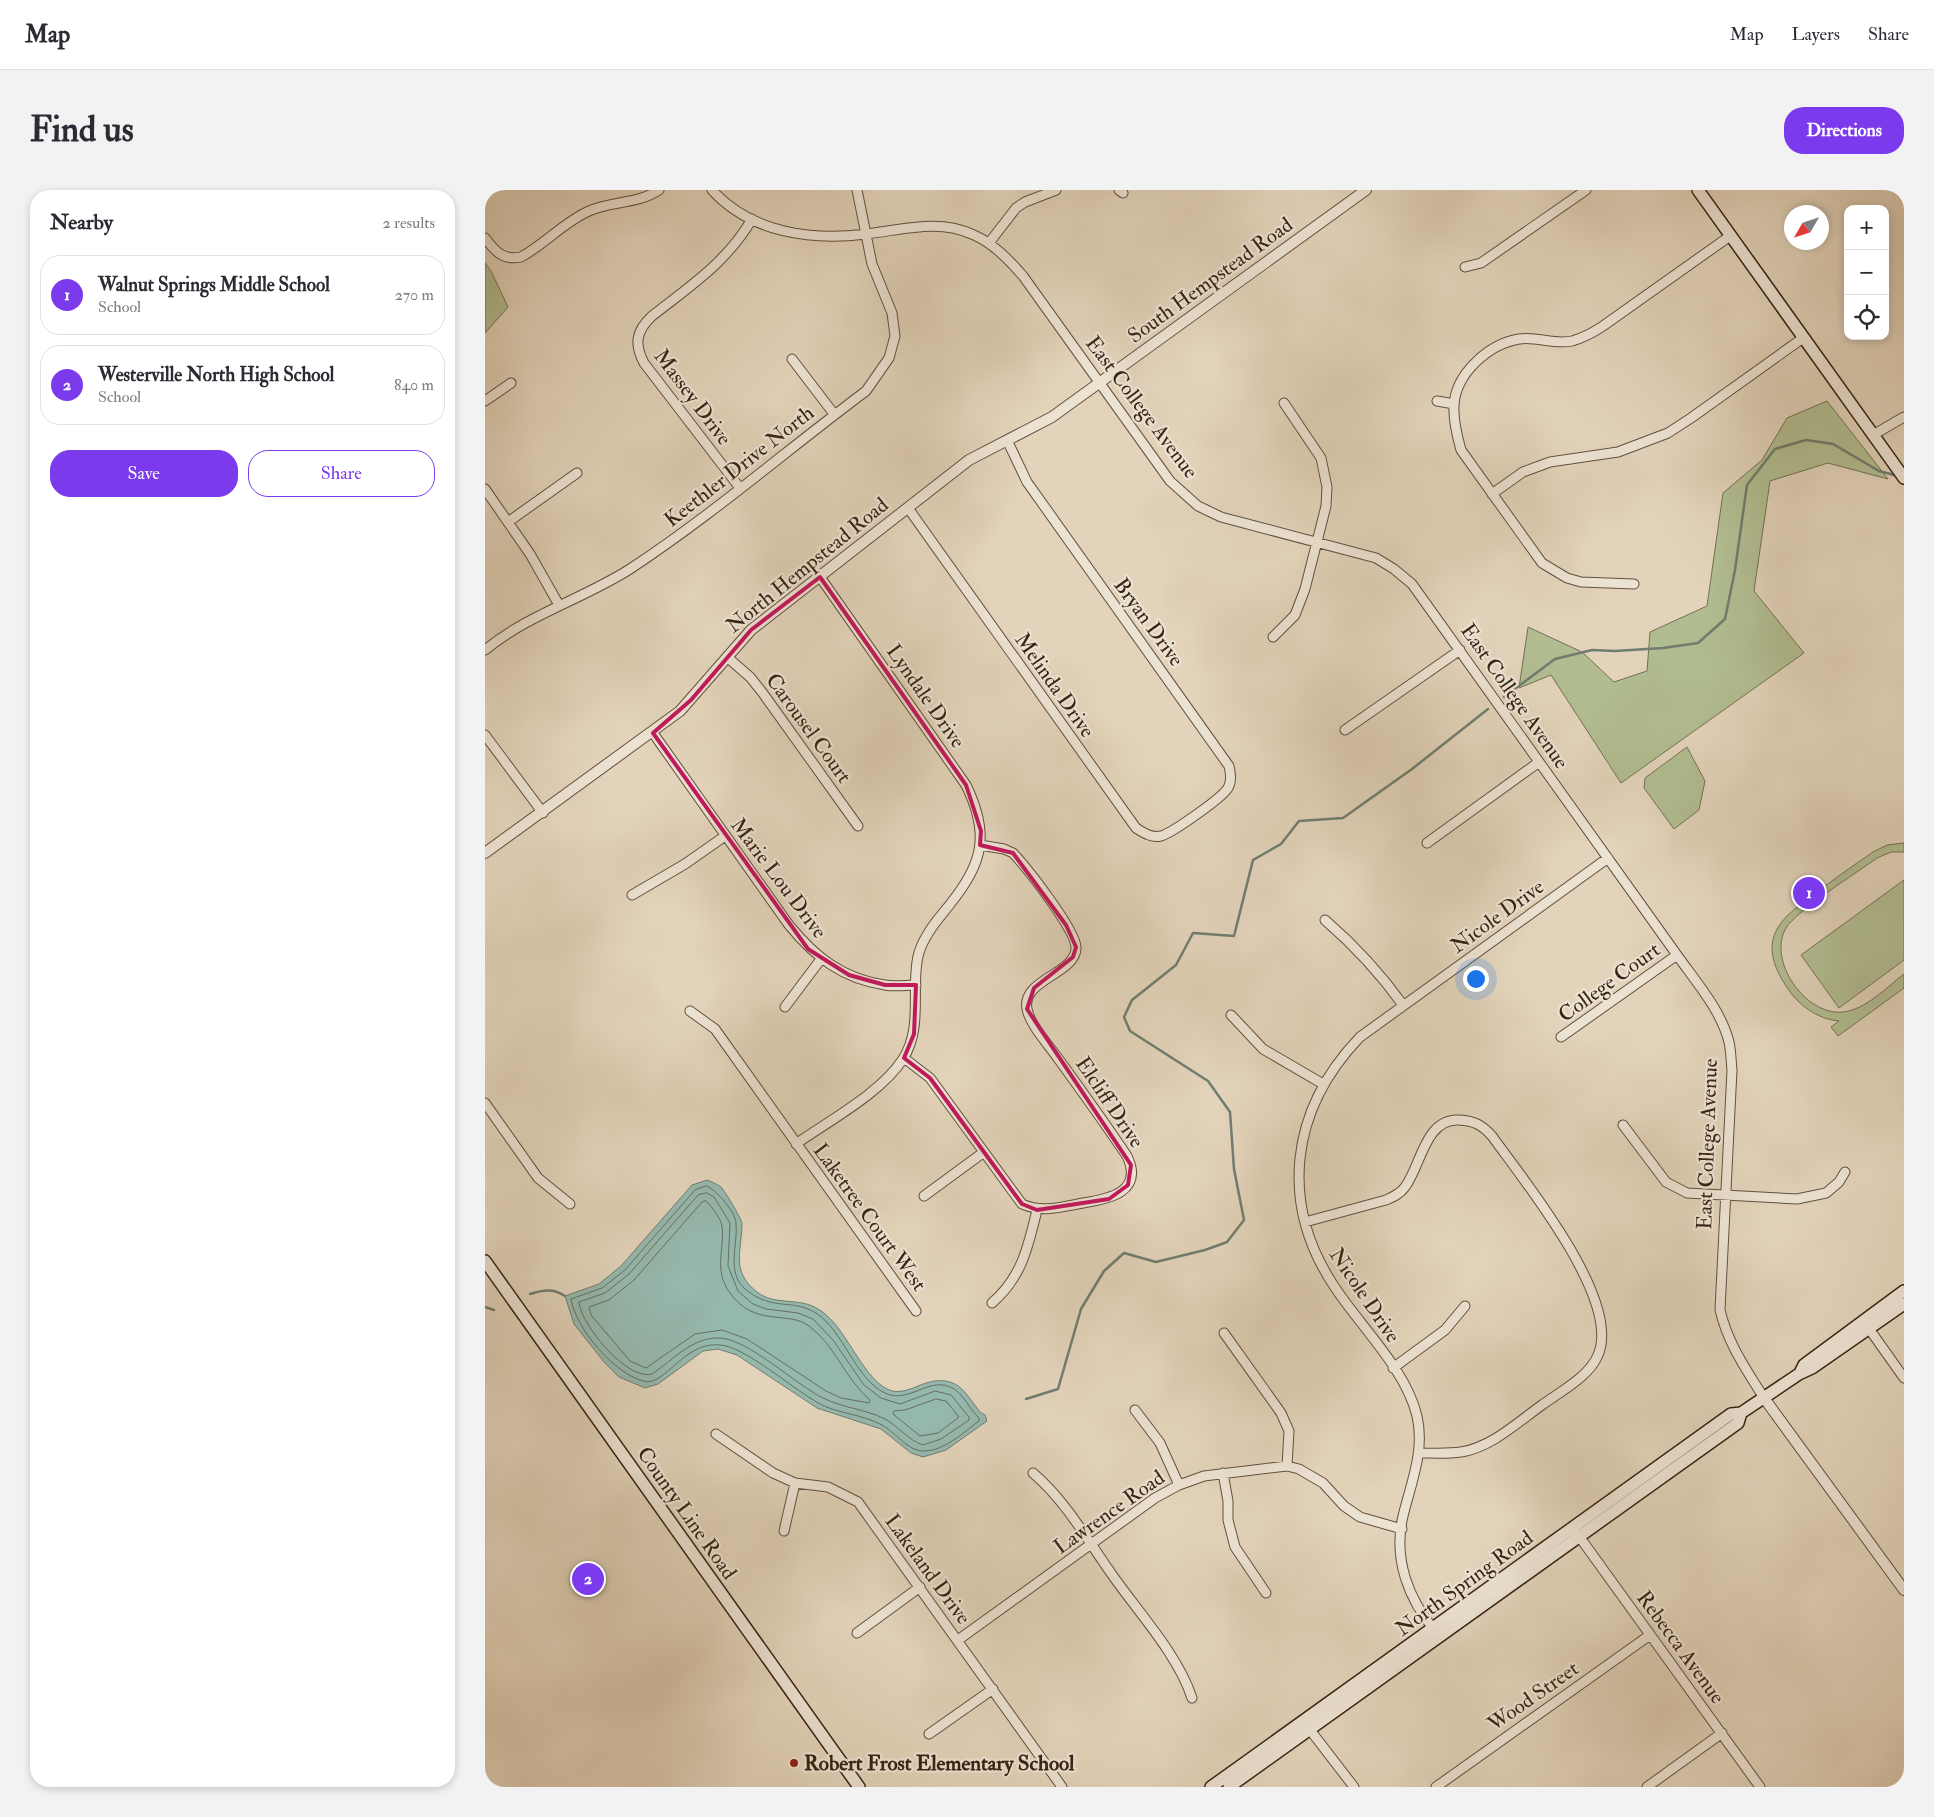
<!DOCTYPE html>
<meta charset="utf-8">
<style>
:root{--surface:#fff;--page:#f2f2f3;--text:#2b2b33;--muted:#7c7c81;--line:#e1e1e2;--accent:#7c3aed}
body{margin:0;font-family:"IM FELL Double Pica",serif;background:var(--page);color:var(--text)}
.controls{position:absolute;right:15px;top:15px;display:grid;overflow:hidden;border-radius:10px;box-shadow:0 2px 8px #0003}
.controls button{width:45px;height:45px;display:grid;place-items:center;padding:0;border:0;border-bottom:1px solid var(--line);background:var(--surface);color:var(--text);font:25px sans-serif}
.compass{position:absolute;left:1299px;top:15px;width:45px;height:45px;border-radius:50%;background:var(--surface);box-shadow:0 2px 8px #0003;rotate:231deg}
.you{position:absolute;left:990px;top:788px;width:18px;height:18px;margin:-12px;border:4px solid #fff;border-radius:50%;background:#1a73e8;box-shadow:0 0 0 8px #1a73e833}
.badge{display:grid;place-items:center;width:32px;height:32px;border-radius:50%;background:var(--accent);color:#fff;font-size:16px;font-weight:700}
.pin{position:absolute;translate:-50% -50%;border:2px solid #fff;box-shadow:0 1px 5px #0006}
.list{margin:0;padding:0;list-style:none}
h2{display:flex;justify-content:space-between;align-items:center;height:65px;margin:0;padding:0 20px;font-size:21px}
h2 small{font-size:16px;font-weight:400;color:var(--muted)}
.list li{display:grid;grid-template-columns:32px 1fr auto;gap:15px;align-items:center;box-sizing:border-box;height:80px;margin:0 10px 10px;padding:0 10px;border:1px solid var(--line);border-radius:20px}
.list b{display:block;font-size:19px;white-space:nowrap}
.list p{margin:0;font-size:16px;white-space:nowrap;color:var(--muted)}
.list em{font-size:16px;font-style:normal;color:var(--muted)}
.actions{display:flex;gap:10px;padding:15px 20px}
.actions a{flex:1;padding:11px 0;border:1px solid var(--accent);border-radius:20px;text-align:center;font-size:18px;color:var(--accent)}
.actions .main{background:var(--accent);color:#fff}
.icon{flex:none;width:28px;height:28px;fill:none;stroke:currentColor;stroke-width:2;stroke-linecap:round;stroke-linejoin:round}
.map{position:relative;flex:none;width:1419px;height:1597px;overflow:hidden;border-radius:20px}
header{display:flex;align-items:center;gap:30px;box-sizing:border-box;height:70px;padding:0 25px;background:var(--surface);border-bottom:1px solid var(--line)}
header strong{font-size:24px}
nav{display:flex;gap:28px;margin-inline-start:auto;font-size:18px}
.intro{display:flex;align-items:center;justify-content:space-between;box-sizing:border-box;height:120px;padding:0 30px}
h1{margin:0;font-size:35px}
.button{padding:12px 22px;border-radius:20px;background:var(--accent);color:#fff;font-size:18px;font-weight:700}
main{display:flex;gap:30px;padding:0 30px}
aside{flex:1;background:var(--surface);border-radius:20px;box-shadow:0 2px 8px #0003}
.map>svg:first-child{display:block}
.green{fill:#b1bd91;stroke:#747052}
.water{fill:#95b8ad;stroke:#707d70}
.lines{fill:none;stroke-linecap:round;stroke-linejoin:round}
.shore{stroke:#666e60;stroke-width:1}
.stream{stroke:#707d70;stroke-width:2.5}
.minor-casing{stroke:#62503e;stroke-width:11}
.tertiary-casing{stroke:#62503e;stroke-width:12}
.secondary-casing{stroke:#382414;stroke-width:14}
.minor{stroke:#ece2d2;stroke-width:9}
.tertiary{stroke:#ece2d2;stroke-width:10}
.secondary{stroke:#ece2d2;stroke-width:11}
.marked{fill:none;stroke:#c2185b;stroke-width:4;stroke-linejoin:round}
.poi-dot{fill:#8f2418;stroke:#ece2d2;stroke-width:2}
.labels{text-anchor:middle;stroke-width:4.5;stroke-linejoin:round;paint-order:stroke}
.street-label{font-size:21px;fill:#382414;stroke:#ece2d2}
.poi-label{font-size:21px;font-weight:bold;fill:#382414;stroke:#ece2d2;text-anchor:start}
</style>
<header>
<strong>Map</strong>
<nav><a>Map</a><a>Layers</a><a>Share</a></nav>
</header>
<div class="intro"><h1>Find us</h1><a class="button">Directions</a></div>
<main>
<aside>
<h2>Nearby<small>2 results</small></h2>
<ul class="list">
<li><span class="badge">1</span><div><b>Walnut Springs Middle School</b><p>School</p></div><em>270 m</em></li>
<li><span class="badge">2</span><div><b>Westerville North High School</b><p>School</p></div><em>840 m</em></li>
</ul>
<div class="actions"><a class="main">Save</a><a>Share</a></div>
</aside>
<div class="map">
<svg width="1419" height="1597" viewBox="0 0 1419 1597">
<rect width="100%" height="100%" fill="#e2d3ba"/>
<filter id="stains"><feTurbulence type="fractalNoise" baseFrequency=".004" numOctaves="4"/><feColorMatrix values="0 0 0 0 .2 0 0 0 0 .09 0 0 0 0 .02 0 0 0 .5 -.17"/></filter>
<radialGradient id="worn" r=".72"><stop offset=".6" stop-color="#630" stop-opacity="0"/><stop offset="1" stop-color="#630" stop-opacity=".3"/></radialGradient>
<path class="green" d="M0,73L6,81L23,117L0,143Z
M1342,211L1403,289L1343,273L1285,291L1269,401L1319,463L1136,593L1066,485L1034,498L1043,437L1097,462L1129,492L1162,481L1165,442L1222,416L1238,303L1277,270L1302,228Z
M1202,557L1220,591L1214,620L1189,639L1159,598L1160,588Z
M1419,653V662H1406L1392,668C1373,682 1311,721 1301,738C1282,770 1320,826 1358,822C1380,820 1402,797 1419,784V798L1353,846L1346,837L1354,831C1332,829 1313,815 1301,796C1269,747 1297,727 1335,700C1352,687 1370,674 1388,662L1402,655Z
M1419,690V770L1354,818L1316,765Z"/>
<path class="water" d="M222,990C227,992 232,994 236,997C240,1001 256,1028 257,1033C257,1061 245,1081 272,1102C289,1116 315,1107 333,1119C360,1134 376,1186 402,1199C424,1210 442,1181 470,1194C479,1198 489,1215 495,1222L500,1225L502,1231L461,1260L438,1267L426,1263L396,1239L332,1218L252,1165L233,1159L218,1161L173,1194L160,1198L134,1187L119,1172L89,1134L80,1106L114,1094L136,1076L207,995Z"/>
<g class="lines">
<path class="shore" d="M222,996C232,1001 251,1022 251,1034C253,1055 241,1082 260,1099C288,1122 307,1108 331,1123C358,1140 371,1190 400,1203C424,1215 445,1184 469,1199C479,1205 485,1220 494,1228V1231C479,1242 458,1262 438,1261C423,1261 410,1242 397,1235C377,1224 353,1224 333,1213C306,1197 282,1175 254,1161C204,1135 183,1199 158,1191C129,1183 91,1139 86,1109L117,1098L140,1080L210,1000Z
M222,1003L229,1007L245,1033L243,1076L253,1101L268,1114L281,1119L313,1123L328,1129L348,1150L379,1195L396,1208L415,1214L450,1201L466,1205L484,1227V1230L456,1249L438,1255C423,1250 413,1236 400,1229C380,1219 358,1218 338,1208C311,1195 261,1147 233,1148C206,1148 188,1170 167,1184C142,1191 96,1135 94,1112L120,1103L144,1084L213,1005Z
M221,1011C226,1015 236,1029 237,1036C240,1059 228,1080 245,1103C270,1138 303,1120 324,1136C350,1155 360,1189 385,1210L384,1213L356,1208L341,1201L262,1149L237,1140L210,1144L161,1178L145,1171L106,1125L104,1117L124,1110L149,1090L217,1012Z
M451,1209L461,1211L474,1227L453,1243L435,1246L408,1224L409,1221L420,1220Z"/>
<path class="stream" d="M1019,507L1070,469L1107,460L1130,461L1178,458L1213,453L1240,429L1250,380L1262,295L1290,259L1321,250L1348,254L1394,281L1413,286
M45,1104C58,1100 68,1098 80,1106
M0,1117L9,1120
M541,1209L573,1199L596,1119L619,1081L639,1063L671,1072L720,1060L742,1052L759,1030L749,979L745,922L723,891L645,841L639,827L647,810L691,775L708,743L749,746L768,670L796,654L814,631L858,628L927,579L1003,519"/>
<defs>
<path id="minor" d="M227,0C266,43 327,51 381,44C417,40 454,28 489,45C509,54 524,70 538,86L685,291L713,316L736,327L891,368L909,379L927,394L1192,765C1211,792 1236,820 1244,852C1246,861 1246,871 1247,880L1235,1120C1243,1154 1261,1179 1279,1208
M634,0L638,3
M0,48C10,61 18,71 36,67C60,54 79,32 104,21C127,11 153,14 174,0
M504,53L531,18L540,12L571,0
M980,77L996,73L1101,0
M307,169L349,224
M0,211L26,193
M952,211L969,214
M1388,245L1419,227
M255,298L159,173C149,154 151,141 167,126C205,96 242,72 267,29
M0,299L45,364L74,415
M1007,304L1038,282L1065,272L1133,262L1183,243L1206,228L1318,148
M423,318L651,638C659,643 666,648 676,646C687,643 737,608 743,598C747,591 746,584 744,576L542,292L522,250
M23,332L92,283
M1149,394L1096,392L1082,388L1057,373L976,260C972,246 968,231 969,215C971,183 1004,154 1034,149C1051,146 1070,155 1087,151C1098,148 1109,142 1118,136L1245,46
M788,447L810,425L820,399L841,316L842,297L836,268L799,213
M0,460C44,424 98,409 145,379C227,325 302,260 381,201L404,168L410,146L407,123L387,74L372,0
M242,467L265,487L277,502L373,636
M860,540L975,460
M168,543L304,735C330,767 358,789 400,795C410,797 421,795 431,795
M0,545L58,623
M942,653L1054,572
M147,705L200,674L240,646
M840,730C870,756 895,783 918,815
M300,817L336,769
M205,821L230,839L431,1121
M746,825L778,859L838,894
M1076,847L1192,765
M419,868L445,888L537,1014C557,1023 576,1017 598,1013C624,1009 659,1002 642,966C619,932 596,900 572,867C563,854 545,835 542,819C536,789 592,784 591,757C590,739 542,678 528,663L519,659L495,655
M0,913L53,988L85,1014
M1138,935L1181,992L1202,1003L1312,1009L1341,1003L1354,992L1360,982
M311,954C345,930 396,903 418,869C437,839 427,805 432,772C434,754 447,736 458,723C495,678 508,650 481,595L335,387
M439,1006L499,962
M820,1032L901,1010C908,1007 915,1004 920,997C936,976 940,928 974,930C990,931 997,935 1007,946C1039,991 1137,1110 1113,1165C1104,1187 1076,1201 1057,1215C1033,1232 1007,1257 976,1262C962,1264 948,1263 934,1263
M507,1113C537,1087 543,1057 552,1020
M1380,1133L1419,1188
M739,1143L796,1223L804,1241L802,1276
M908,1178L960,1140L980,1116
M650,1220L675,1253L694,1295
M231,1244L288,1283L310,1293L343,1297L373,1312L577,1597
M548,1283C581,1311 603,1351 628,1386C654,1423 693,1465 707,1508
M738,1283L743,1311V1330L750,1357L781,1403
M299,1341L310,1293
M1091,1342L1275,1597
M951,1442C923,1409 908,1369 918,1326C926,1293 940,1261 932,1226C921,1180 877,1138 851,1099C793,1014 805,920 875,847L1123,668
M372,1443L435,1397
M473,1450L670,1308L694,1295L719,1286L802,1276L814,1279L838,1293L859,1316L875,1327L917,1339
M822,1536L869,1597
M444,1544L508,1499
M951,1597L1165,1445
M1162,1597L1237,1543"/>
<path id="tertiary" d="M0,663L195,521L266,440L484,270L567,227L881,0
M1279,1208L1419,1400"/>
<path id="secondary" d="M1213,0L1419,288
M0,1071L374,1597
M1316,1181L1319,1175L1419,1101
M726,1597L1246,1224L1256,1223L1314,1184L1327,1178L1419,1114
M744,1597L1253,1233L1256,1223"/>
</defs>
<use href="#minor" class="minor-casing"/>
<use href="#tertiary" class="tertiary-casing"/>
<use href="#secondary" class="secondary-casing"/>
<use href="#minor" class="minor"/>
<use href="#tertiary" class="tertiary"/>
<use href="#secondary" class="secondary"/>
</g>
<path class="marked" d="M335,387L481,595L496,641L495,655L528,663L581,735L591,757L588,767L549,798L542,819L646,975L643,995L624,1009L552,1020L537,1014L445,888L419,868L429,844L431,795H400L364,785L323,759L168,543L206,510L266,440Z"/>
<circle class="poi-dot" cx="309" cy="1573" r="5"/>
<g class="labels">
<g class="street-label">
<text transform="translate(725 90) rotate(-36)" y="7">South Hempstead Road</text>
<text transform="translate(208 207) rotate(53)" y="7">Massey Drive</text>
<text transform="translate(657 217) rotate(53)" y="7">East College Avenue</text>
<text transform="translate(254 276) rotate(-38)" y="7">Keethler Drive North</text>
<text transform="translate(322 375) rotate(-39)" y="7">North Hempstead Road</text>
<text transform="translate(664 432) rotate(54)" y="7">Bryan Drive</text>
<text transform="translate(570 495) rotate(55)" y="7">Melinda Drive</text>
<text transform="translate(441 506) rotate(55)" y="7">Lyndale Drive</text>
<text transform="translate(1030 506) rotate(55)" y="7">East College Avenue</text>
<text transform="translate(324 538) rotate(54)" y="7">Carousel Court</text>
<text transform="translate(294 688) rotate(53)" y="7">Marie Lou Drive</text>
<text transform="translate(1012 726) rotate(-36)" y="7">Nicole Drive</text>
<text transform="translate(1124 792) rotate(-36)" y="7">College Court</text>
<text transform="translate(625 912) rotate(56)" y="7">Elcliff Drive</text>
<text transform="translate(1222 954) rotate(-88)" y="7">East College Avenue</text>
<text transform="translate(385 1027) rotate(54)" y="7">Laketree Court West</text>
<text transform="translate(880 1105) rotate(56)" y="7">Nicole Drive</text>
<text transform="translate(624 1322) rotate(-35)" y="7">Lawrence Road</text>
<text transform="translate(202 1323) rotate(55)" y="7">County Line Road</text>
<text transform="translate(443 1379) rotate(54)" y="7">Lakeland Drive</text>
<text transform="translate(979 1393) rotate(-36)" y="7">North Spring Road</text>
<text transform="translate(1196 1457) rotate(54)" y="7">Rebecca Avenue</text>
<text transform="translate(1048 1506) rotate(-35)" y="7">Wood Street</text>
</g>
<g class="poi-label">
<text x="319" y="1580">Robert Frost Elementary School</text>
</g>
</g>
<rect width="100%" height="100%" filter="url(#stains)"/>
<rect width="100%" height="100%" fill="url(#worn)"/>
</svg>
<div class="controls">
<button>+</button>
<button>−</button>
<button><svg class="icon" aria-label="locate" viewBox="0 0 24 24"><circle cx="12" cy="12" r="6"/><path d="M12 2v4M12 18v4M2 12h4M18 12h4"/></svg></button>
</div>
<svg class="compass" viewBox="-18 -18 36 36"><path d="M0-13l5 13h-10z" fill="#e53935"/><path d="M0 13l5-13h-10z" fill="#7c7c81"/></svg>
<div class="you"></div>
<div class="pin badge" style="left:1324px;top:703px">1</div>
<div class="pin badge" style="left:103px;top:1389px">2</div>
</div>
</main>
